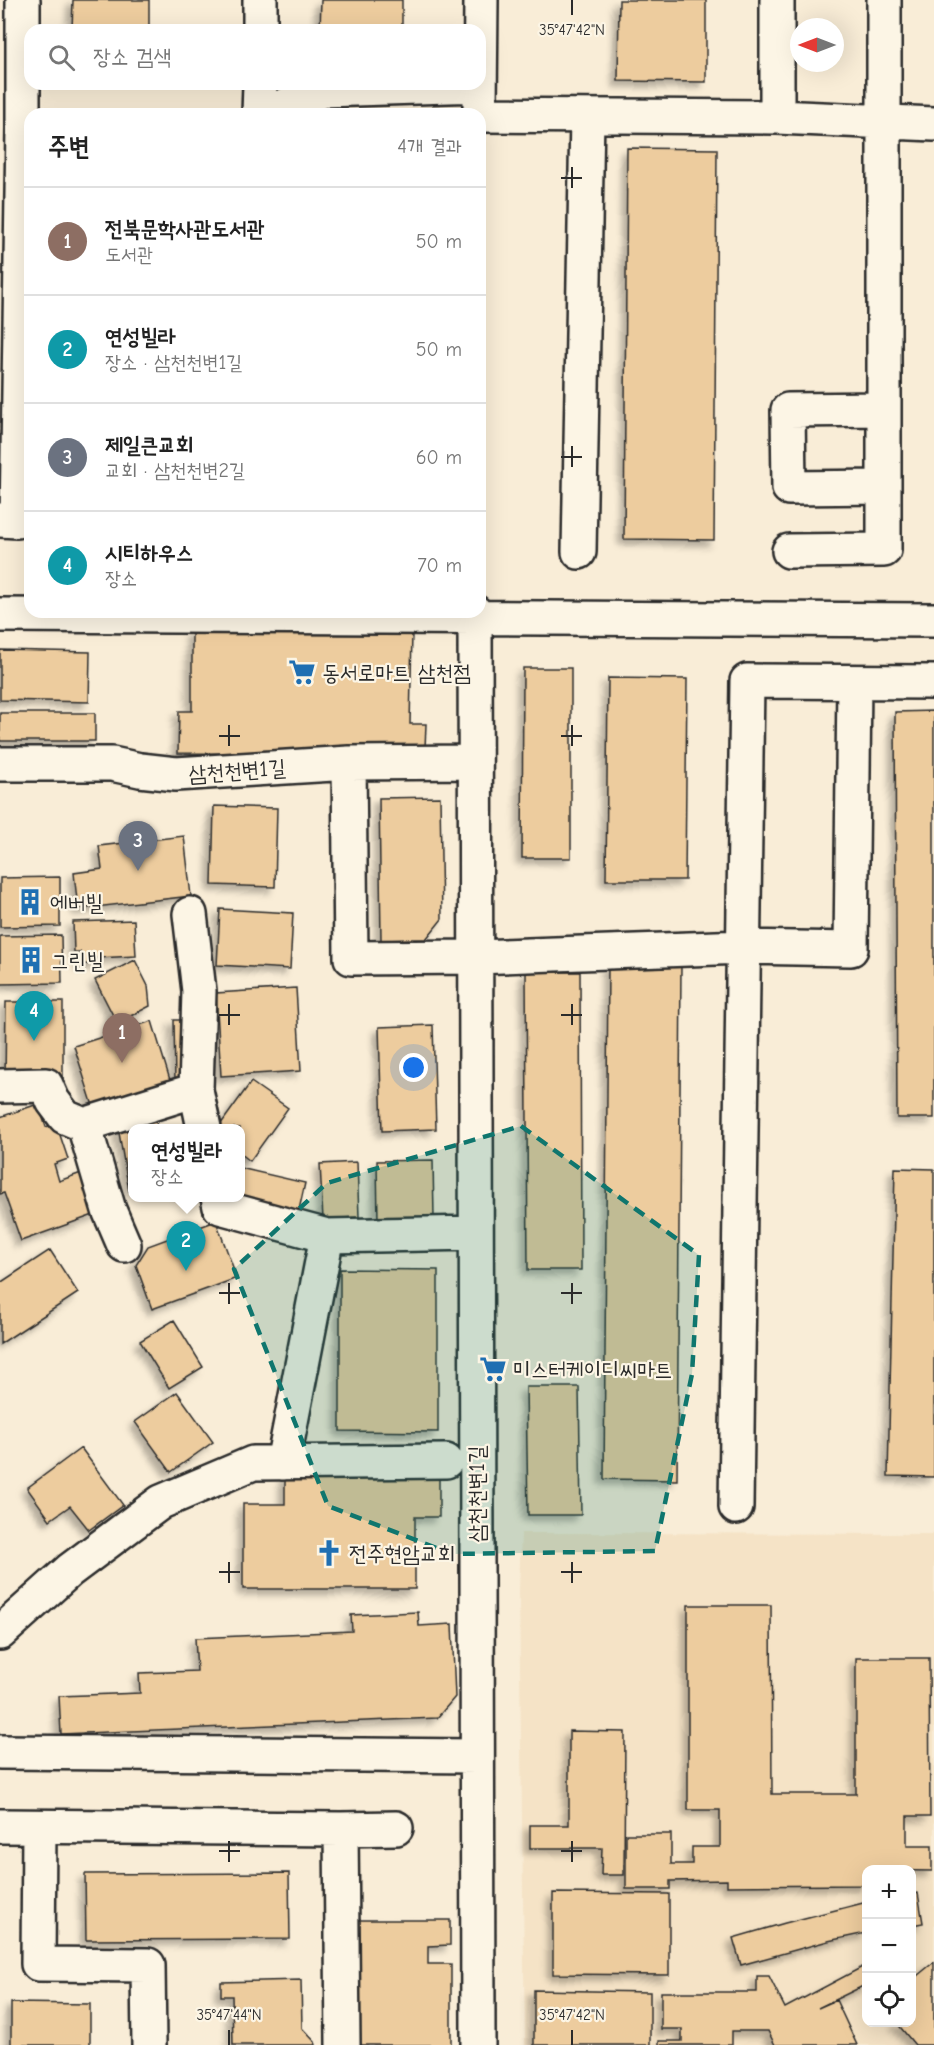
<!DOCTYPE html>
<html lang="ko">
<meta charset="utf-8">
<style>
:root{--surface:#fff;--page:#f6f6f6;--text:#222;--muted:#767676;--line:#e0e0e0;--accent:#db2777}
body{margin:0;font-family:"Comic Neue","Poor Story",sans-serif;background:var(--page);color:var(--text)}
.controls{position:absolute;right:18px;bottom:18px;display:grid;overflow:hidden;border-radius:12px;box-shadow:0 6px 24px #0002}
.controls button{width:54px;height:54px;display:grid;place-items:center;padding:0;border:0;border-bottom:2px solid var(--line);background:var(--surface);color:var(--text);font:30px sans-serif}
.compass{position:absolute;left:790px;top:18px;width:54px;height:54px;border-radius:50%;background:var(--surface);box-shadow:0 6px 24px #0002;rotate:270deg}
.you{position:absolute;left:414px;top:1068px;width:21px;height:21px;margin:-15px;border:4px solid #fff;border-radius:50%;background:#1a73e8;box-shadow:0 0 0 9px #1a73e833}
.badge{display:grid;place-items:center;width:39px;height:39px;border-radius:50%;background:var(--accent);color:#fff;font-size:20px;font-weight:700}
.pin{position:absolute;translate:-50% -50px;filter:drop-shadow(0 2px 3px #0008)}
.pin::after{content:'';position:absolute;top:32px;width:21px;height:18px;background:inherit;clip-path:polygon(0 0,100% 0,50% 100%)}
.popup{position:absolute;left:128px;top:1124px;width:117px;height:78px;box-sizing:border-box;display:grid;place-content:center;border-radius:12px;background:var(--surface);filter:drop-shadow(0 2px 4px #0005);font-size:20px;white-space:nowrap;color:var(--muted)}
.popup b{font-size:22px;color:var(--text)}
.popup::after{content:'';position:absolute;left:50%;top:100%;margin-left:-12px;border:12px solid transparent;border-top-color:var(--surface)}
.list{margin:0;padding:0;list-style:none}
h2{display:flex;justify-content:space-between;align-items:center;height:78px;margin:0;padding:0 24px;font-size:26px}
h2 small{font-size:20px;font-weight:400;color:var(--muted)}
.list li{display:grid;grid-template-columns:39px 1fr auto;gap:18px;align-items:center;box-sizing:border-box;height:108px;padding:0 24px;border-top:2px solid var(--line)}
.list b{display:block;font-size:22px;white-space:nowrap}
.list p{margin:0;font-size:20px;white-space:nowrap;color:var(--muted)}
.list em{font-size:20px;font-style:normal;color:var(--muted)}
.icon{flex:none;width:33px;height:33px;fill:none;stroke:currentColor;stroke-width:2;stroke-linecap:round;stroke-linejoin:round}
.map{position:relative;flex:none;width:934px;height:2045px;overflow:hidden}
.search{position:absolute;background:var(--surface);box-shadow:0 6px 24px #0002;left:24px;top:24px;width:462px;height:66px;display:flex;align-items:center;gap:15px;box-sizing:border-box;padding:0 21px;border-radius:18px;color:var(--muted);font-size:22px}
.panel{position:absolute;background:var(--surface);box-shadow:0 6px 24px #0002;left:24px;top:108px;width:462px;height:510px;border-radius:18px}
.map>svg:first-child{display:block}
.built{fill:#f5e3c6;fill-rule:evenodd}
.building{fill:#edcc9e;stroke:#2b2b2b;stroke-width:1.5;filter:url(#shadow)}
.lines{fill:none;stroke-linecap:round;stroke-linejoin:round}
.minor-casing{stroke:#2b2b2b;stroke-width:38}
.minor{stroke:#fcf5e5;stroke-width:33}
.marked{fill:#0f766e;fill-opacity:0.2;stroke:#0f766e;stroke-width:4.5;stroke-dasharray:12 8;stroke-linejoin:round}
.ticks{fill:none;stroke:#2b2b2b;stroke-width:2}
.labels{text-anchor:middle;stroke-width:4.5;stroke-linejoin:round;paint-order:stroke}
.poi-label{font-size:22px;fill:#2b2b2b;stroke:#fcf5e5;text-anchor:start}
.street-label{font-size:22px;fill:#2b2b2b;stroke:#fcf5e5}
.ticks-label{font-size:15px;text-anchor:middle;fill:#2b2b2b;stroke:#fcf5e5;stroke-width:4.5;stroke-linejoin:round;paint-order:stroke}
</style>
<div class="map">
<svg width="934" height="2045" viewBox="0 0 934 2045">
<defs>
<filter id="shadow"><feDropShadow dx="-5.5" dy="5.5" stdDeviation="3" flood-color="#0004"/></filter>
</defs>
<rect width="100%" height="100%" fill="#f9edd7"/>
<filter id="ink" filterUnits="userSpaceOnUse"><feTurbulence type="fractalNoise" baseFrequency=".0167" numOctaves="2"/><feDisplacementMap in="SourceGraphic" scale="12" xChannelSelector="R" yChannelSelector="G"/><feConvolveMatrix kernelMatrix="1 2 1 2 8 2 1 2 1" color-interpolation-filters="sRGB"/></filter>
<g filter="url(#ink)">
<path class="built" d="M521,1533L934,1534V2045H525L519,1591ZM866,1870H912V2022H866Z"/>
<path class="building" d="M73,0H149V30H72Z
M321,0H402V30H320Z
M619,0H706V82L618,81Z
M627,148L717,149L714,540L624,539Z
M192,631L412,633L410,724H426L425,748L335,747V754L178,753L179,711H192Z
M0,650L90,652L89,702L0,700Z
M523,668H571V858H522Z
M608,678L687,679L685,880H606Z
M934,711V1118H897L895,712Z
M0,713H95V741H0Z
M440,797L442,919L426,939L381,940L379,798Z
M214,806L277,808L275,887L212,885Z
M184,836L191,896L78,909L74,873L102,869L99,846Z
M60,877V926L0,927V878Z
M220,909L293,913L290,969L217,965Z
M134,920L136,956L97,958V964H81L80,952H74L73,922Z
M61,935L62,983L0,984V936Z
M135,960L148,986L150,1006L117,1023L95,980Z
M608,965H681L677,1480L604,1479Z
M526,972H580L581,1270H528Z
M296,988L301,1071L221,1076L216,993Z
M6,1002H63V1081L5,1080Z
M174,1020H188L190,1082H175Z
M152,1021L170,1080L139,1090L142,1100L93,1106L74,1046Z
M433,1025L436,1129L382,1131L379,1027Z
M251,1082L288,1108L250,1161L240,1153V1128H218Z
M38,1104L46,1127L56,1123L68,1159L54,1164L59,1181L84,1172L99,1213L21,1241L4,1193L0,1194V1117Z
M156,1121L157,1128H132V1190L129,1191L118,1127Z
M433,1160L434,1219L378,1221L377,1161Z
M357,1162L359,1217L323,1219L320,1164Z
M240,1168L305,1183L299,1210L240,1196Z
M895,1168L934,1169V1477L888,1476Z
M216,1221L237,1278L152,1309L136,1265L148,1246Z
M50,1250L78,1293L0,1344V1283Z
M340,1269L438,1270V1432L340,1431Z
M174,1320L203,1367L169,1388L140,1341Z
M526,1387H579L581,1515H528Z
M177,1392L213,1442L171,1472L135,1422Z
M81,1448L123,1505L89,1530L70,1506L50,1520L27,1488Z
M285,1475H439V1517H415V1589H243V1504H285Z
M688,1605H771L772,1794H856V1658H929L930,1816H907V1846H932V1871L866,1870V1885L727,1886V1880L670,1881V1889H626V1834H671V1864H692V1847H720V1810H688Z
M418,1612L419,1626L452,1624L455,1697L437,1718L61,1734L59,1696L140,1693L139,1673L197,1671L195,1638L352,1631L351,1615Z
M569,1731L625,1732L624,1875H601L602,1848H530V1825H569Z
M289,1873L290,1939L86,1940L85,1874Z
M553,1893L669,1894V1975L553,1974Z
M918,1893L923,1923L912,1925V1894Z
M863,1903H866V1933L828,1941L741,1965L733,1938L785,1923Z
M358,1920H450V1945L428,1946V1964H451V2045H359Z
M934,1962V2045H915L896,2022H912V1980Z
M866,1965V1987L865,1985L818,2008L836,2000L857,2045H775L768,2031H732V2045H659V2041H682V2029H661V1992H757V1976H769L785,2008Z
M301,1980L302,2028L315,2042L316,2045H233L232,1996H221V1982Z
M534,1990L650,1992V2045H534Z
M11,2003L90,2004V2045H11Z"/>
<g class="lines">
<defs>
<path id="minor" d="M777,0V117
M260,30V0
M480,106L481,0
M259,114L260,84
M263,114L324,90L480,85
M480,115L777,117L934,124
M884,409L788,410L789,488L884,487
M0,520L17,521L23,128V0
M789,551L884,550V0
M579,552L587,116
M475,612L478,2045
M0,615L934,620
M349,763L351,958L476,957L743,947L851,949L854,682
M0,764H112L140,770L176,774L349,763L475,762
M190,914L199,991L196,1090L204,1128
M0,1086L46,1085L53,1101L65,1117L84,1125L196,1090
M84,1125L109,1210L124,1245
M218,1198L220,1207L327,1236L475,1233
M283,1463L327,1236
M736,1507L747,681L934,682
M0,1633L70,1570L161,1502L253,1463L446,1461
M0,1752L476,1756
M0,1826L341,1829L343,2045
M39,1827L38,1964L148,1965L149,2045
M341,1829L396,1828"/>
</defs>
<use href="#minor" class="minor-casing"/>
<use href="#minor" class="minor"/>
</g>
</g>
<path class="marked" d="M521,1126L699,1255L692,1374L655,1551L452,1554L328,1506L234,1269L327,1183Z"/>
<path class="ticks" d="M572,0V15M572,167V188M561,178H582M572,446V467M561,457H582M229,725V746M572,725V746M219,736H240M561,736H582M229,1004V1025M572,1004V1025M219,1015H240M561,1015H582M229,1283V1304M572,1283V1304M219,1293H240M561,1293H582M229,1562V1583M572,1562V1583M219,1572H240M561,1572H582M229,1841V1862M572,1841V1862M219,1851H240M561,1851H582M229,2030V2045M572,2030V2045"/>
<defs>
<symbol id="supermarket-bare" viewBox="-9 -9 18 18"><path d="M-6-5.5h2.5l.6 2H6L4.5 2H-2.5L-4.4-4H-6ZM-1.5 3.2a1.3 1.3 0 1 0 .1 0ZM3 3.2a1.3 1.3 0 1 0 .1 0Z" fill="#1f6fb2" stroke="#fcf5e5" stroke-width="2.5" paint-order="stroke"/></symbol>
<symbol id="building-bare" viewBox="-9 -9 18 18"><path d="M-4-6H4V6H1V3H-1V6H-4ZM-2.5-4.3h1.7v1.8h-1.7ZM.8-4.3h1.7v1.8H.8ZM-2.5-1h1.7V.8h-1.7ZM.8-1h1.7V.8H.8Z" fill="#1f6fb2" stroke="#fcf5e5" stroke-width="2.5" paint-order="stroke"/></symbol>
<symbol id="church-bare" viewBox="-9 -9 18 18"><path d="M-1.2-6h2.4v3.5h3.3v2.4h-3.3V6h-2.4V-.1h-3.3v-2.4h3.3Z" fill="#1f6fb2" stroke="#fcf5e5" stroke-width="2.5" paint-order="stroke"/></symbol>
</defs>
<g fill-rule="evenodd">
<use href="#supermarket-bare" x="283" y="653" width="38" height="38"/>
<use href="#building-bare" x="11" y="883" width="38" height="38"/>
<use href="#building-bare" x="12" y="941" width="38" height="38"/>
<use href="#supermarket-bare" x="474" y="1350" width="38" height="38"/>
<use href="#church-bare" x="310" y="1534" width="38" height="38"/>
</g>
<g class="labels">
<g class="poi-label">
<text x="322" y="680">동서로마트 삼천점</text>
<text x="50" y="910">에버빌</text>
<text x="51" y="968">그린빌</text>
<text x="513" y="1377">미스터케이디씨마트</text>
<text x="349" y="1561">전주현암교회</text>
</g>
<g class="street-label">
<text transform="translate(237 770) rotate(-4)" y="8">삼천천변1길</text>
<text transform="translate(476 1494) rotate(-90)" y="8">삼천천변1길</text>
</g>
</g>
<g class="ticks-label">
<text x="572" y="35">35°47'42"N</text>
<text x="229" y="2020">35°47'44"N</text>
<text x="572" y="2020">35°47'42"N</text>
</g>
</svg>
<div class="controls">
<button>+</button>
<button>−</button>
<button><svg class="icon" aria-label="locate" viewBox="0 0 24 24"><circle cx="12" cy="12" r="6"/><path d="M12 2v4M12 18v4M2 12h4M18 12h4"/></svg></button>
</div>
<svg class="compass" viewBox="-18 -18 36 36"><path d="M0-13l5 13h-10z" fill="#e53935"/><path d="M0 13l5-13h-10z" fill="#767676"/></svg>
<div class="you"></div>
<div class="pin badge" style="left:122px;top:1063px;background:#8d6e63">1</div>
<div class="pin badge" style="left:186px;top:1271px;background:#0f9aa8">2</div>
<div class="popup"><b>연성빌라</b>장소</div>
<div class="pin badge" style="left:138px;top:871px;background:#6b7280">3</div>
<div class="pin badge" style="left:34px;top:1041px;background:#0f9aa8">4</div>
<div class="search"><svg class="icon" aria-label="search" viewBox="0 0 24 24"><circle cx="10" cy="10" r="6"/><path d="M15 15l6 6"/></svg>장소 검색</div>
<section class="panel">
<h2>주변<small>4개 결과</small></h2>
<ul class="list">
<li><span class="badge" style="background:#8d6e63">1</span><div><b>전북문학사관도서관</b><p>도서관</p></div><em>50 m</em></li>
<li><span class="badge" style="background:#0f9aa8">2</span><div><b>연성빌라</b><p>장소 · 삼천천변1길</p></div><em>50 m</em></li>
<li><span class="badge" style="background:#6b7280">3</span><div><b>제일큰교회</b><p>교회 · 삼천천변2길</p></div><em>60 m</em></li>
<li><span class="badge" style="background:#0f9aa8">4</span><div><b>시티하우스</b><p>장소</p></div><em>70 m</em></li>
</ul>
</section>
</div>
